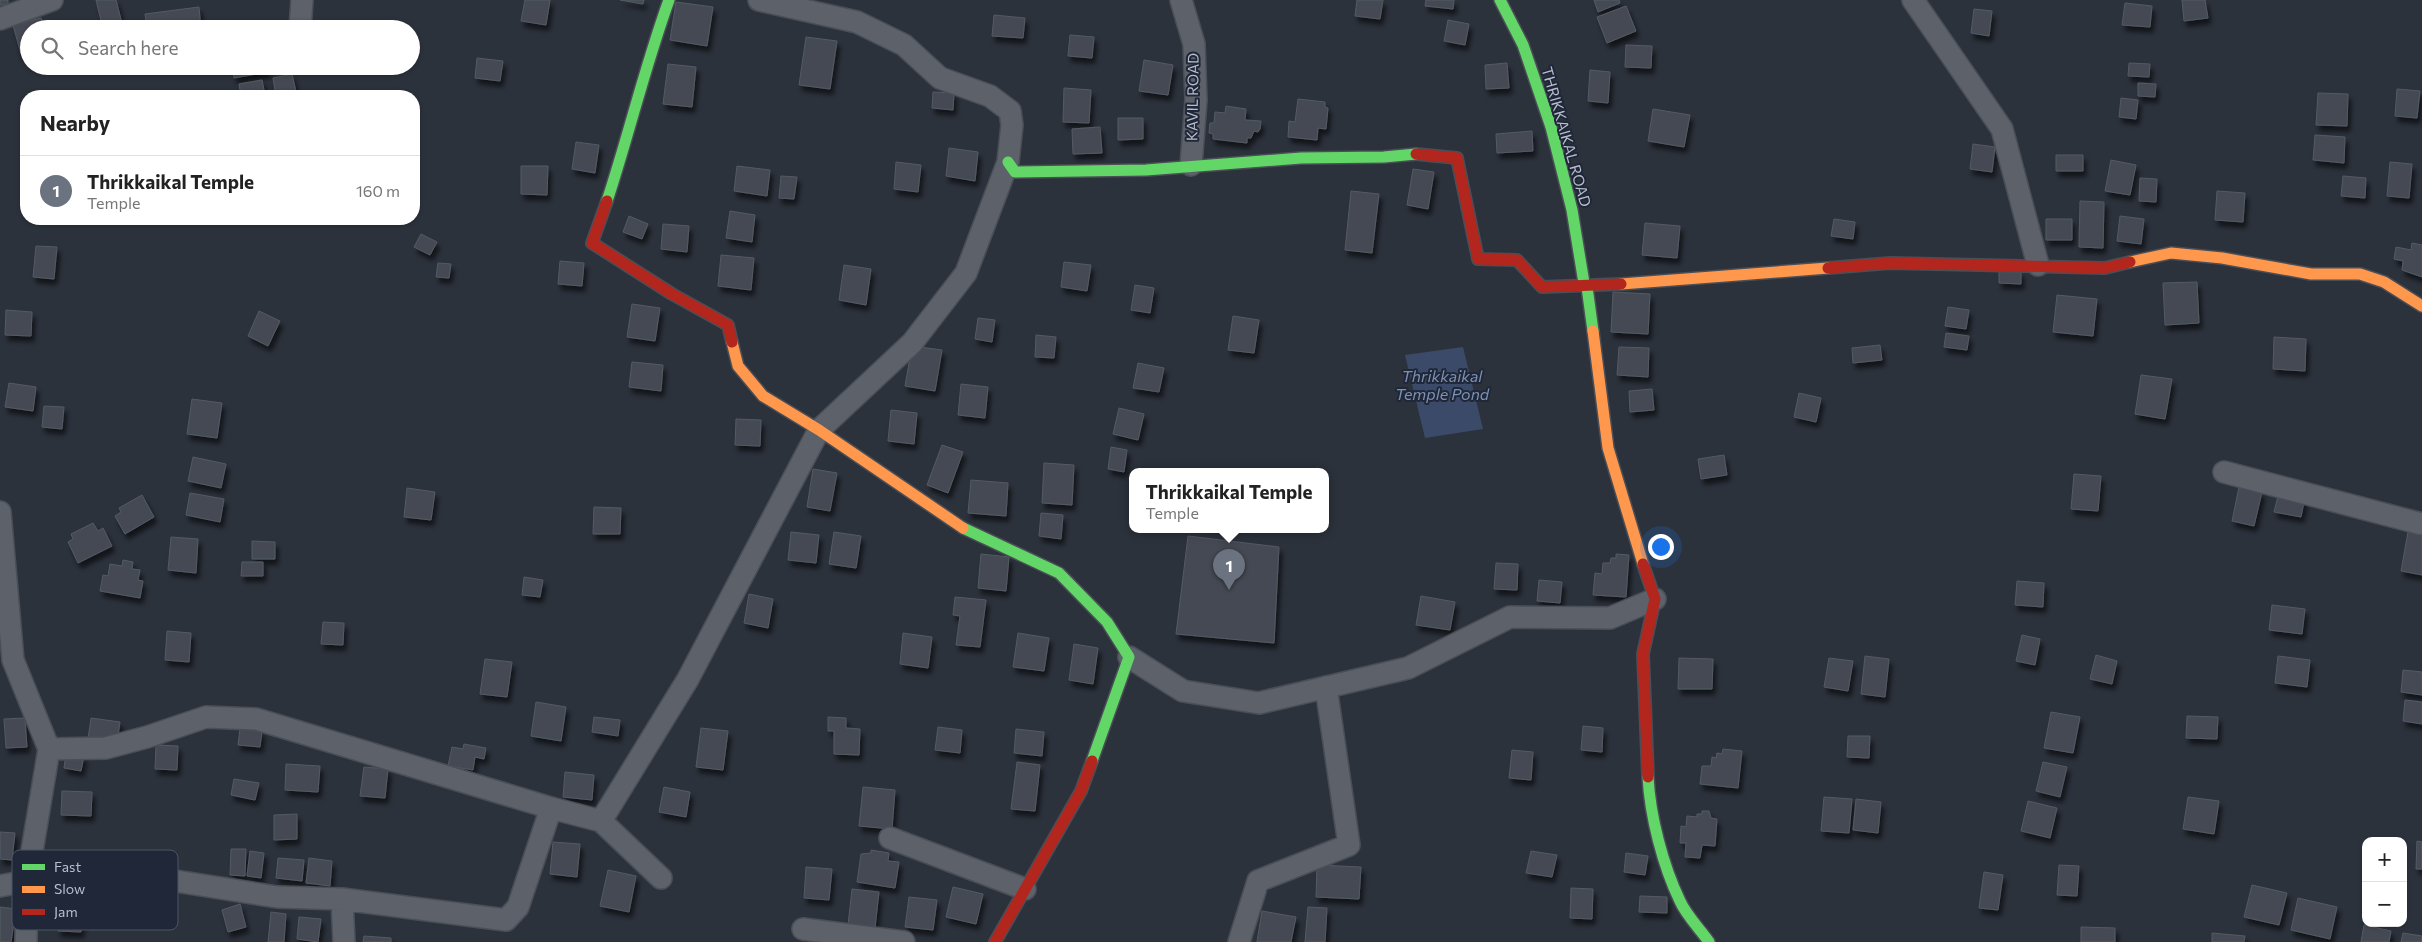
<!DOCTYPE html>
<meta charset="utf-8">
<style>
:root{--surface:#fff;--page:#f2f2f2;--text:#222;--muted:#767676;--line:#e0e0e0;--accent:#db2777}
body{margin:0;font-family:Commissioner,sans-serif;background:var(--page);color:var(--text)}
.controls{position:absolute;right:15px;bottom:15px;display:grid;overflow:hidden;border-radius:10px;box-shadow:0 1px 4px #0004}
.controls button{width:45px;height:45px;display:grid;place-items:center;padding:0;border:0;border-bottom:1px solid var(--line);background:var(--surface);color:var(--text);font:25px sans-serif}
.you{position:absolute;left:1660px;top:546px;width:18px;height:18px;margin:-12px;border:4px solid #fff;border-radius:50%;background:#1a73e8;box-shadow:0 0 0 8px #1a73e833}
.badge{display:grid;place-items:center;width:32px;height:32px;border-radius:50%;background:var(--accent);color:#fff;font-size:16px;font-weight:700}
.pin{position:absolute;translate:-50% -41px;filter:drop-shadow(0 1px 2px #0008)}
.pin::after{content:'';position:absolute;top:26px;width:18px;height:15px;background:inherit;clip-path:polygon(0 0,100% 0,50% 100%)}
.popup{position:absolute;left:1129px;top:468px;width:200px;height:65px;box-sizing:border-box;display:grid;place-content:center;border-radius:10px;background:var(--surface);filter:drop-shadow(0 1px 4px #0005);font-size:16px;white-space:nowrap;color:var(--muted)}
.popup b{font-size:19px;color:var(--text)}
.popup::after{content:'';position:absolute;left:50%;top:100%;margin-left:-10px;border:10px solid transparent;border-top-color:var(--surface)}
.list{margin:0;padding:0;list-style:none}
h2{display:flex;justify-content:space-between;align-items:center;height:65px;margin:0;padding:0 20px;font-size:21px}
h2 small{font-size:16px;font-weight:400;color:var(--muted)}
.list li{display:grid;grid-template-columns:32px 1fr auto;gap:15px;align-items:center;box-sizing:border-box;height:70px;padding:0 20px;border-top:1px solid var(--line)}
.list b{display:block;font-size:19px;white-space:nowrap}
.list p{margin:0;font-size:16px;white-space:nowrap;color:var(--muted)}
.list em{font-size:16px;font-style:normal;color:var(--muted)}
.icon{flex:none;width:28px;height:28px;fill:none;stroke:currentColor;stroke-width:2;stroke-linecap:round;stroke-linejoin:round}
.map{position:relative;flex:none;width:2422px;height:942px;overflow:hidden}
.search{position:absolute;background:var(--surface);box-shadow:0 1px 4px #0004;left:20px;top:20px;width:400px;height:55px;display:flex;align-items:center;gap:12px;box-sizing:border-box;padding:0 18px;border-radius:28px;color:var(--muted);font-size:19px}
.panel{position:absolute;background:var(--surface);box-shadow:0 1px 4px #0004;left:20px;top:90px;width:400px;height:135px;border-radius:20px}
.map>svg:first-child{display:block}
.water{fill:#3a4a68}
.building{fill:#454a52;stroke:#545a63;filter:url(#shadow)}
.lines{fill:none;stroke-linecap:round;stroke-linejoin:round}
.street-casing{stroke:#4a4e56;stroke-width:24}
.fast-casing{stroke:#4a4e56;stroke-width:14}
.slow-casing{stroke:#4a4e56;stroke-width:14}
.jam-casing{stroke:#4a4e56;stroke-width:14}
.street{stroke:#5d6169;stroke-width:21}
.fast{stroke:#63d668;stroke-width:11}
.slow{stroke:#ff974d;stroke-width:11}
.jam{stroke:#b3261e;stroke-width:11}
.labels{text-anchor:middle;stroke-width:4;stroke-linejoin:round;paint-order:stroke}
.street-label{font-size:15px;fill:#b7becc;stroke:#1f2738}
.water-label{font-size:16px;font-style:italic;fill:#7d91b4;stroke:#1f2738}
.key{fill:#1f2738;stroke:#4d5464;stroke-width:1}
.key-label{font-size:14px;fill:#b7becc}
</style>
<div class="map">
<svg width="2422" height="942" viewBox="0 0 2422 942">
<defs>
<filter id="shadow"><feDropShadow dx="3" dy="5.5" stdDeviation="2.5" flood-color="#0009"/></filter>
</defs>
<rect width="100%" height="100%" fill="#2c323c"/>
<path class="water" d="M1463,347L1483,429L1425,438L1405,355Z"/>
<path class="building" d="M0,0H8V5H0Z
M96,0H116L123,27L103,29Z
M525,0H550L546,25L521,21Z
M620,0H644L643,4Z
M1357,0H1383L1380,19L1355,16Z
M1426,0H1454L1453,9L1425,6Z
M1594,0H1619L1620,3L1598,12Z
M2182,0H2205L2208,18L2184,21Z
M676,2L713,7L707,46L670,40Z
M2125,3L2152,6L2150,27L2122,25Z
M1626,6L1636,31L1607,43L1597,17Z
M199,7L201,29H147L145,14Z
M1974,9L1992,11L1989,36L1971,33Z
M994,15L1025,18L1023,38L992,36Z
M41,18L44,29H29V51L21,54L13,25Z
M1448,20L1469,24L1465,45L1444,41Z
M78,27L98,28V29H78Z
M1070,35L1094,37L1092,58L1068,56Z
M806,37L837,41L830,89L799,85Z
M1626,45L1652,46L1651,68L1625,67Z
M477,58L503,61L500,81L475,78Z
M1144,60L1173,65L1168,95L1139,91Z
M1507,63L1509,88L1486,89L1485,65Z
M2129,63L2150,64L2149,77L2128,76Z
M668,64L696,67L692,107L663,104Z
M232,66H267L268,72L234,78Z
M1590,70L1610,72L1608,103L1588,101Z
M292,74L297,96H276L273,78Z
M262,80L265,95L241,96L239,84Z
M2138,83L2156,84L2155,97L2138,96Z
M1064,88L1091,90L1089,123L1063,122Z
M2397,89L2420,91L2417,118L2395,116Z
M933,92L954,93L953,110L932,108Z
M2318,93L2348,94L2347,126L2316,125Z
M2121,98L2138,100L2136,119L2119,117Z
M1298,99L1325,102V107L1328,108L1326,129L1318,128L1317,140L1288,137L1289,121L1295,122Z
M1226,106L1246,109L1245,120L1261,121L1260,129L1258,132L1254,131L1251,138H1247V143L1213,139V134L1209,133L1210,123H1214L1215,112L1225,113Z
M1653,109L1690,115L1684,147L1648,141Z
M1118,118H1143V139L1118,140Z
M1100,127L1102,153L1073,154L1072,129Z
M1532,131L1533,151L1497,153L1496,134Z
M2315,135L2345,137L2344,163L2313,160Z
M576,142L599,145L595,173L572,169Z
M1973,144L1995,147L1992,172L1970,169Z
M949,148L978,152L975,181L946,176Z
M2056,155H2083V171H2056Z
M2111,160L2136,165L2130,195L2105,191Z
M896,162L921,165L918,192L894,189Z
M2390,162L2412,164L2409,198L2387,196Z
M521,166H548L547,195L521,194Z
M737,166L770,170L767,196L734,191Z
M1413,169L1434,172L1428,209L1407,205Z
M781,176L797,177L794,199L779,198Z
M2343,176L2366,178L2365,198L2341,196Z
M2140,178L2157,179L2156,202L2139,201Z
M1351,191L1379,194L1372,253L1345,250Z
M2217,191L2245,193L2243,222L2215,220Z
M2080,201L2104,202L2103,248L2079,247Z
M730,211L755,215L752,242L726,238Z
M629,216L648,224L642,239L623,232Z
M2120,216L2144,219L2141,244L2117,241Z
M1834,219L1855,222L1853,239L1831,236Z
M2046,219H2072V240H2046Z
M1645,223L1680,226L1677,258L1642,255Z
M663,224L689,226L687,252L661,249Z
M421,234L437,242L430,255L414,247Z
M2412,243L2422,245V277L2402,270L2403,261L2394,259L2396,247L2411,250Z
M36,246L57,247L54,279L33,277Z
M721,255L754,258L751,290L718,286Z
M560,261L584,263L582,286L558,284Z
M1064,262L1091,265L1087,291L1061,287Z
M438,263L451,264L449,278L436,277Z
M844,265L871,269L866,305L839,300Z
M1999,271L2021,272V284L1999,283Z
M2197,282L2199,323L2165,325L2163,283Z
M1135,285L1154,288L1150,313L1131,310Z
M1613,292L1650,294L1648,334L1611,332Z
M2057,295L2097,299L2093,336L2053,332Z
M632,304L660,308L655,341L627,337Z
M1948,307L1969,310L1966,329L1945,326Z
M6,310L32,312L31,336L5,335Z
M259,311L280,321L268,346L248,336Z
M1233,316L1259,320L1254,353L1228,350Z
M978,318L995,320L992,342L975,339Z
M1946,333L1969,336L1967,350L1944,347Z
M1036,335L1056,337L1054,358L1035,357Z
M2274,337L2306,339L2305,371L2273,369Z
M1880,345L1882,360L1853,363L1852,348Z
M912,346L942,350L935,391L905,386Z
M1619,347L1649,348L1648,377L1617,375Z
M632,362L663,365L661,391L629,387Z
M1138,363L1164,368L1159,392L1133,388Z
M2141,375L2172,379L2165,419L2135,414Z
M9,383L36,387L33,411L5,407Z
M961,384L988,387L985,418L958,415Z
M1652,389L1654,410L1630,412L1629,391Z
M1799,393L1821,398L1816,422L1794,417Z
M192,399L222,403L217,438L187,434Z
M44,406L64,407L62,429L42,427Z
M1119,408L1144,414L1138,440L1113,434Z
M891,410L917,413L914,444L888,441Z
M736,419L761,420L760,446L735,445Z
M942,445L963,452L948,493L927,485Z
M1111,447L1127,450L1124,472L1108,469Z
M1724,455L1727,475L1701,479L1698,459Z
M193,457L226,464L221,488L188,481Z
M1044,463L1074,465L1072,505L1042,503Z
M813,469L837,473L830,511L807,507Z
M2074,474L2101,476L2098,511L2071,509Z
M971,480L1008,483L1006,516L968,513Z
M2239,487L2262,492L2254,526L2232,521Z
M407,488L435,492L431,520L404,517Z
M2279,492L2305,497L2301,517L2274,512Z
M190,493L224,499L220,522L186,515Z
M142,495L154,517L125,534L115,516L121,512L119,508Z
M594,507L621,508L620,534H593Z
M1041,513L1063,515L1061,539L1039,536Z
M93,523L98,531L103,528L112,546L78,563L68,542L73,539L71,534Z
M791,532L819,535L816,563L788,560Z
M834,532L861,536L856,568L829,564Z
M2408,532L2422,535V575L2401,571Z
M1188,536L1279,547L1274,643L1176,634Z
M171,537L198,539L196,573L168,570Z
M252,541L275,542V559H252Z
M981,554L1009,557L1006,591L978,588Z
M1616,554L1629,555L1626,597L1593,595L1595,573L1602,574L1603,563H1610L1611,558H1616Z
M123,560L133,562L132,569L140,570L138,580L143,581L140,598L100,591L103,575L108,576L110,564L122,566Z
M242,562H263V576H241Z
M1496,563L1518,564L1517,590L1494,589Z
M524,577L543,580L540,597L522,595Z
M1539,580L1562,582L1560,603L1537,601Z
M2017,581L2044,583L2043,607L2015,605Z
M749,594L773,599L768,628L744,623Z
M1421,596L1455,602L1450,630L1416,625Z
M955,597L986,600L980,647L956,645L960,616L953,615Z
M2272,605L2305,609L2302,634L2269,630Z
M323,622L344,623L343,645L321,644Z
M167,631L191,633L189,662L165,660Z
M903,633L932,637L928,668L900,664Z
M1018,633L1049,638L1044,671L1013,667Z
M2022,635L2040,639L2035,665L2016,661Z
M1074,644L1098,648L1093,684L1069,680Z
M2096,655L2117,661L2112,684L2090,679Z
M1865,656L1889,659L1885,697L1861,694Z
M2278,656L2310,660L2307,687L2275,683Z
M1679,658L1713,659L1712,689H1678Z
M1829,658L1853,661L1848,691L1824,687Z
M485,659L512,662L507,697L480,694Z
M2403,670L2422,672V695L2401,692Z
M2405,700L2422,702V724L2403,721Z
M536,702L566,707L561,741L531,736Z
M2051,712L2080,717L2073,753L2044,748Z
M2187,716L2218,717L2217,739L2186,738Z
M594,717L620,720L618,736L592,732Z
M828,717L846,718V728L860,729L859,755L834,754V731H828Z
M25,718L27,747L6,748L4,719Z
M91,718L120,722L117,743L88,739Z
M1583,726L1603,728L1602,752L1581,750Z
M938,727L962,730L960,753L935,750Z
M701,728L728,731L723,770L696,767Z
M240,729L262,731L260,747L238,745Z
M1016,729L1044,732L1042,756L1014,753Z
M1848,736H1870L1869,758L1847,757Z
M464,744L486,748L484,759L475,757L473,770L448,766L452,747L463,749Z
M156,745L178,746L177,770L155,769Z
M1723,749L1742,751L1738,788L1700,784L1702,766H1711L1712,757L1716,758L1717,753L1722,754Z
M1512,750L1533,752L1531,780L1509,778Z
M66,753L84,756L81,771L64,768Z
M1017,762L1040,765L1035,811L1011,809Z
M2043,762L2067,767L2060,797L2036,791Z
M286,764L320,766L318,792L285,790Z
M364,767L388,769L385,798L360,796Z
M565,772L594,775L592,800L563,797Z
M234,779L259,783L255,800L231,795Z
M664,787L690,792L686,817L659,812Z
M863,787L895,790L892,829L859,826Z
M62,791L92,792L91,816L61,815Z
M1824,797L1852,799L1849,833L1821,831Z
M2188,797L2219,801L2214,834L2183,829Z
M1856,799L1881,802L1878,833L1853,830Z
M2028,801L2057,808L2050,838L2021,831Z
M1702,811H1709L1711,818L1717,819L1715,846L1702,845L1700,858L1685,857L1686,843H1680L1681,826L1686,827L1687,816L1697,817V814H1702Z
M297,814V839L274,840V815Z
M0,832L15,833L12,860L0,859Z
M2417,841L2422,842V869H2416Z
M553,842L580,844L577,877L550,874Z
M231,849H246L245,876L230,875Z
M871,850L889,853L888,861L899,862L895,888L857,882L861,854L871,853Z
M250,851L264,853L261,878L247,876Z
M1531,851L1557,855L1552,877L1526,873Z
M1626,853L1648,856L1645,875L1624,872Z
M278,858L304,860L302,881L276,878Z
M309,858L332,861L330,886L306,883Z
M1317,865L1361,867L1359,899L1316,897Z
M2059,865L2079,866L2077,896L2057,895Z
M806,867L832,869L829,900L804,898Z
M608,870L636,876L629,912L600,906Z
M1984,872L2003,875L1998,910L1979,908Z
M2252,885L2287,893L2279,925L2244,917Z
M953,887L983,894L976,924L946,917Z
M1571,888L1593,889L1592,919L1570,918Z
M852,889L879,892L875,928L848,925Z
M1640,896L1667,897V913L1639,912Z
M909,897L937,900L933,930L905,927Z
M2298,898L2337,907L2330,939L2291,930Z
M240,904L246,927L228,932L222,910Z
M0,907L16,909L11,942H0Z
M1308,907L1327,908L1325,942H1305Z
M59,911L82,912L81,932L58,931Z
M1262,911L1296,917L1291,942H1257Z
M271,912L286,914L284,942H268Z
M299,917L321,919L318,942L297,939Z
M2364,925L2391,931L2389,942H2361Z
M2081,927L2115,928V942H2081Z
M2212,933L2245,936L2244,942H2212Z
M2403,933L2422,936V942H2401Z
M364,936L391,938V942H363Z"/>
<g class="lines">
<defs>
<path id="street" d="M1181,0L1194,44L1196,100L1191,165
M1913,0L2002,129L2038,265
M0,19L52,0
M300,29L302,0
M2224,472L2422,524
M0,512L13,660L49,749L27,881L150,877L277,897L342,899L344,942
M1129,657L1183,691L1259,703L1408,668L1510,617L1610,618L1655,599
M49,749L106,748L147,737L206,717L256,719L551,808L601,821L661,878
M601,821L688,679L819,430L912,343L966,273L1008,162L1012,125L1010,111L990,96L940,78L904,45L857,22L759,0
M890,838L1025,889
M0,886L27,881L26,942
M342,899L506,920L518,907L551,808
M803,929L904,942
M1239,942L1258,881L1349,845L1326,687"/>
<path id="fast" d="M1500,0L1523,45L1551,127L1572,210L1584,283L1587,287L1593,331
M1008,162L1015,172L1146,170L1301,158L1384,157L1416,154
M607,201C629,134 645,66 669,0
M963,528L1059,573L1107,622L1129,657L1092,761
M1648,777C1650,816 1663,866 1680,901C1686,915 1700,929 1709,942"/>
<path id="slow" d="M2130,262L2171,253L2222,258L2311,274H2360L2384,282L2422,306
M1621,284L1828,268
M1593,331L1608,448L1643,564
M732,342L738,366L763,396L819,430L963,528"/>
<path id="jam" d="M1416,154L1457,158L1478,259L1517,260L1542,287L1621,284
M607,201L592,243L672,294L728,325L732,342
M1828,268L1890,263L2105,268L2130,262
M1643,564L1655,599L1643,654L1648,777
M995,942L1081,791L1092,761"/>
</defs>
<use href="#street" class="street-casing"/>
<use href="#fast" class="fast-casing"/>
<use href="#slow" class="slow-casing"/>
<use href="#jam" class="jam-casing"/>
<use href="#street" class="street"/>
<use href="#fast" class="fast"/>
<use href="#slow" class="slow"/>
<use href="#jam" class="jam"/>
</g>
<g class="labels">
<g class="street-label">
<text transform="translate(1193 97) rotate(-89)" y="5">KAVIL ROAD</text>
<text transform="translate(1566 137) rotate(74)" y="5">THRIKKAIKAL ROAD</text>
</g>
<g class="water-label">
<text x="1442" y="382">Thrikkaikal<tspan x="1442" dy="18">Temple Pond</tspan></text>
</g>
</g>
<rect x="12" y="850" width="166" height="80" rx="8" class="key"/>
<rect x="22" y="864" width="23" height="6" fill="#63d668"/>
<rect x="22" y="886" width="23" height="7" fill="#ff974d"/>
<rect x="22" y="909" width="23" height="6" fill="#b3261e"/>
<g class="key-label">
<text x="54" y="872">Fast</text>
<text x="54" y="894">Slow</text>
<text x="54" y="917">Jam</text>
</g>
</svg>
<div class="controls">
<button>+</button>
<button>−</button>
</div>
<div class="you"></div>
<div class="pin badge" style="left:1229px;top:590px;background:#6b7280">1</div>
<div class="popup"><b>Thrikkaikal Temple</b>Temple</div>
<div class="search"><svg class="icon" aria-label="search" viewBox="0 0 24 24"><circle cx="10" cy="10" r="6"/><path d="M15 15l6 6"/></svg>Search here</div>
<section class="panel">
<h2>Nearby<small></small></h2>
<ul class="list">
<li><span class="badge" style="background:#6b7280">1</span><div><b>Thrikkaikal Temple</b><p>Temple</p></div><em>160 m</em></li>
</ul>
</section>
</div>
